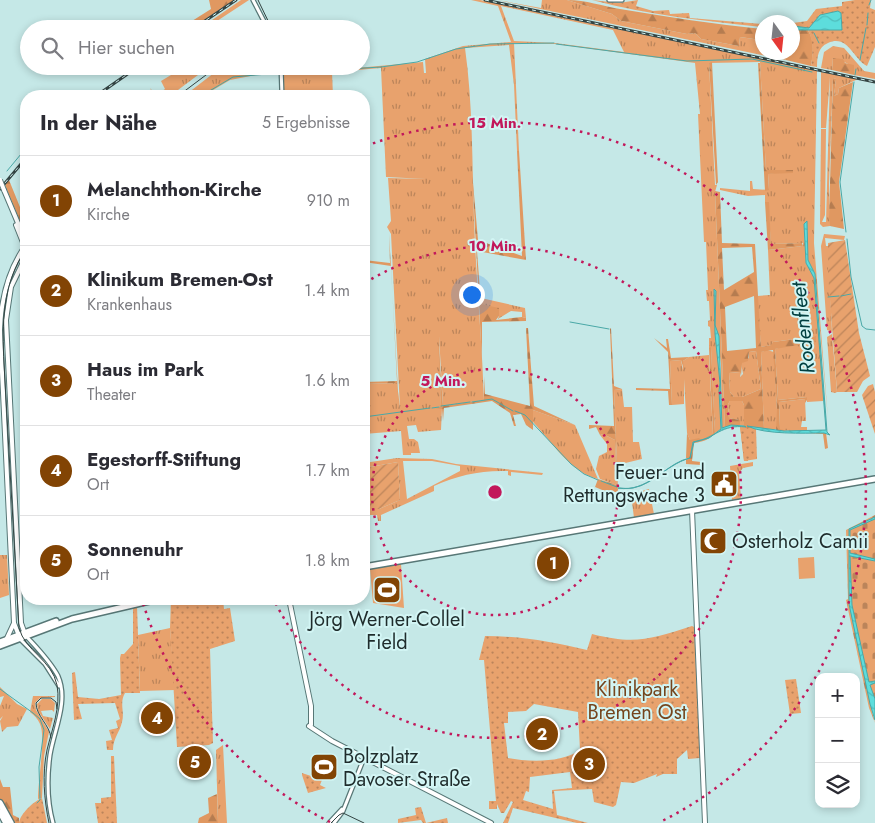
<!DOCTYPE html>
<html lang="de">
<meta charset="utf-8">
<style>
:root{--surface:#fff;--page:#f7f7f7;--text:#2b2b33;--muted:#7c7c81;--line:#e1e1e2;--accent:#824404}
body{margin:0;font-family:Jost,sans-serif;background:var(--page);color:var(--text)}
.controls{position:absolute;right:15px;bottom:15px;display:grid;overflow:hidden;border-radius:10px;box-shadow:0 2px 8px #0003}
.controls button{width:45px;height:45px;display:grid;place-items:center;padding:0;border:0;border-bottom:1px solid var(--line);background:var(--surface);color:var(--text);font:25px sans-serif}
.compass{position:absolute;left:755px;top:15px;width:45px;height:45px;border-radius:50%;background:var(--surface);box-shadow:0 2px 8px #0003;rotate:165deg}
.you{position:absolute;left:471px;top:294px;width:18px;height:18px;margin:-12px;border:4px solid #fff;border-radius:50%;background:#1a73e8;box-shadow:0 0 0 8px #1a73e833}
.badge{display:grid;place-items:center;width:32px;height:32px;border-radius:50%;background:var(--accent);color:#fff;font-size:16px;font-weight:700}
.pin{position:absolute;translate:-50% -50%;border:2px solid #fff;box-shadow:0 1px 5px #0006}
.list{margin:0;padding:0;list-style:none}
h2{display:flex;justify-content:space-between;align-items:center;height:65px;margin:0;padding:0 20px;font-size:21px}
h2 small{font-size:16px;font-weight:400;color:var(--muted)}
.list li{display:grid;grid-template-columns:32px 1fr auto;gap:15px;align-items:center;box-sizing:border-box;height:90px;padding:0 20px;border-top:1px solid var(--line)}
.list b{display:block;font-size:19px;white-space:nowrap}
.list p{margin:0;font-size:16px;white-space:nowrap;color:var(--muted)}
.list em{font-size:16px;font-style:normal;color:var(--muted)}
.icon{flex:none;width:28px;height:28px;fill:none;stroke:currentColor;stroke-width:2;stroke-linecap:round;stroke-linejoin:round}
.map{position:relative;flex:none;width:875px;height:823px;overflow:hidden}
.search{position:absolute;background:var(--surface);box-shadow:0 2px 8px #0003;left:20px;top:20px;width:350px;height:55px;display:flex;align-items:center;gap:12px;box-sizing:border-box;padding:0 18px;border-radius:28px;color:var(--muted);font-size:19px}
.panel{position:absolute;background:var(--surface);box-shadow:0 2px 8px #0003;left:20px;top:90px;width:350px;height:515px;border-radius:20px}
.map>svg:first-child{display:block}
.grass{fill:url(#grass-tufts);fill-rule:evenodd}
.forest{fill:url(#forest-firs);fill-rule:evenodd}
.cemetery{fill:url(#cemetery-stones)}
.park{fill:url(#park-dots);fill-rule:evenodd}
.garden{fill:url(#garden-furrows)}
.pitch{fill:#e8a26d}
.water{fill:url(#water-waves);stroke:#4aa8a7}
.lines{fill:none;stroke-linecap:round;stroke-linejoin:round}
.stream{stroke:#4aa8a7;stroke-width:1}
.tertiary-casing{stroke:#577776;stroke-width:5.5}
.secondary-casing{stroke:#577776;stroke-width:6}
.primary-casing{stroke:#577776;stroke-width:8}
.motorway-casing{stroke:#577776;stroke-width:8}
.tertiary{stroke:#fff;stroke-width:3}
.secondary{stroke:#fff;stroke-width:4}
.primary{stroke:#fff;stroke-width:5}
.motorway{stroke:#fff;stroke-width:5.5}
.tram{stroke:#344443;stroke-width:1}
.rail-casing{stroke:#344443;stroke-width:3}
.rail{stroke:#d2f5f4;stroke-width:1;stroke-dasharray:4;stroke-linecap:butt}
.secondary-bridge-casing{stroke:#577776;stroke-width:6;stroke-linecap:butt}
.secondary-bridge{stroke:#fff;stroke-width:4}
.ring{fill:none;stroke:#c2185b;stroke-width:2.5;stroke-dasharray:2.5 5}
.labels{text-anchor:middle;stroke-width:4;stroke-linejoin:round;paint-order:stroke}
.poi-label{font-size:20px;fill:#1f2c2c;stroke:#d2f5f4;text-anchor:start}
.park-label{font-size:20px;fill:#75451d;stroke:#d2f5f4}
.water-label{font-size:21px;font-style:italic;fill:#003f3f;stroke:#d2f5f4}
.centre{fill:#c2185b;stroke:#d2f5f4;stroke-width:2.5}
.ring-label{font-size:15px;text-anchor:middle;font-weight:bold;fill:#c2185b;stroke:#d2f5f4;stroke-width:4;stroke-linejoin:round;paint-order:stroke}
</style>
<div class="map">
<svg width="875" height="823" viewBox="0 0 875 823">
<defs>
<pattern id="grass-tufts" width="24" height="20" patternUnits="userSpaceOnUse" patternTransform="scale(1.25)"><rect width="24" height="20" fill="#e8a26d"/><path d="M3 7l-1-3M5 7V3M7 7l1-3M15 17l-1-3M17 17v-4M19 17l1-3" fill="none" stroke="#bb845a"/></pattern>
<pattern id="forest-firs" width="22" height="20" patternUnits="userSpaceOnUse" patternTransform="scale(1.25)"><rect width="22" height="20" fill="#e09861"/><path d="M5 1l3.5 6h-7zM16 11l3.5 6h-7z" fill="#b57c50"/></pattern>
<pattern id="cemetery-stones" width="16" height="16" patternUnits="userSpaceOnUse" patternTransform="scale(1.25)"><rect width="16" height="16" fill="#e8a26d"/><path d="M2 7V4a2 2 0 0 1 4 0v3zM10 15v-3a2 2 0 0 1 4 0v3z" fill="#bb845a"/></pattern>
<pattern id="park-dots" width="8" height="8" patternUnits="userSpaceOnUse" patternTransform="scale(1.25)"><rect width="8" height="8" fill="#e8a26d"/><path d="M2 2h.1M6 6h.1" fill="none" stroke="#bb845a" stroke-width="1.8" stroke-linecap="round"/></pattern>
<pattern id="garden-furrows" width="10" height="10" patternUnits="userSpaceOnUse" patternTransform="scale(1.25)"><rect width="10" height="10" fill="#e8a26d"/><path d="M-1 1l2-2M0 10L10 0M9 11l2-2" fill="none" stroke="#bb845a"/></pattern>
<pattern id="water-waves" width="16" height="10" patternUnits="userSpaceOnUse" patternTransform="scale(1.25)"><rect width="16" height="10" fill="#5ddddc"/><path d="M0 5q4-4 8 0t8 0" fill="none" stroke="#50bebd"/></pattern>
</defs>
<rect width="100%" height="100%" fill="#c5e8e7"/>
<path class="grass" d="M241,0H249L217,21L219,29H199Z
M471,0H480L817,71L814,243L828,419L815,274L808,260L807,223L804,224L806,263L814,278L824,398L823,401L807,402V397L778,400L775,349L816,336L773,342L772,345L761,347L757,296L770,295L768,250L803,246V243L771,244L768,202H765V195L748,196L720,190V188L750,191V181H752L753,189L769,190L768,174L793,170H766L760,62L709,63L715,185H717L715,192L725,427L722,428L721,364L716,326L720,383L721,429L715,433L711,348H709V338H711L710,327L708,326V321L710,320L709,301H707L706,290H708L706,242H704L698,114H700L695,63L556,44L514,43L519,151H517L514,85L509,45L465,48C473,105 472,162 474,218C476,280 482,341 484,400L443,406L439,336L441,406L434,408H442L441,430L418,432L416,425L407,426L409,439H414L418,442L420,453H411V455H403L401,431L364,434V384L397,383L400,408L391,234L387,227L391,221L388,178L426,179L386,177L381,68L345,71V69L423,62L424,73H426L425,59L463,46L511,42L498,6ZM501,6L613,30L624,52L555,43L514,41Z
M497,0L541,8L542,0H567L612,14L621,21L687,34L695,33L701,39L739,46L740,37L754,39L762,48V52L780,53L786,60Z
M833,46L844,48L864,71L875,73V79L854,75C855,63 842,62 833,58L832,70L821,68L824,52Z
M186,66H210L170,96H154L150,88L156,95L165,89L161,81Z
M223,66H246L250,74L261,69V74L230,80L203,96H184Z
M332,72L333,96H284L283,74Z
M821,72L858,79L839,88L838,94L834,96L836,79L833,78L829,185L830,226L823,227L820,224L821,129H826L825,215L822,222H826L830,77L826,128H821Z
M824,234L845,236L844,240L825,238L826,246H828L832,332L827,330L821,246Z
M481,298L525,308L526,318L522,317V312L511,311L498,319L499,316L481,305Z
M832,334L837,392L835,393L831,392L827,337Z
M767,350L774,352L778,429H764L761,352Z
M756,351L761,389L742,397H734L730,392L729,373L740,372V377L743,374L741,363L749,358V352Z
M709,355L713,435L701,440H690L687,433L684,379V404L672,405L670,361L681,360L683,370V361L689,357Z
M622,389L624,407H632L633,442H639L642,459L617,465L614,390Z
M805,399L806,421H802L801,427H807V432L780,430L779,402Z
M730,401H742L744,405V426L740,425L739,420L729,418L728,404Z
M533,410L575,425L598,479C571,473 551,441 533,422Z
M603,434L615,440L617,485L600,479L596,469L599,456L607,452V444L600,435Z
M397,458L432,459L456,464L543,473L542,475L511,472V476L508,475V471C481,470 458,475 434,486V491L381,515V521H378L377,515H364V509H379L400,500L398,462L364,468V463ZM403,461H432L460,466V471L407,499Z
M753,462V466L743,468L739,473L741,499L732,500L730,466Z
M649,489L654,514L634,518L631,494Z
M0,555H7L9,595L0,598Z
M170,628L175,690L140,691L138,635Z
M0,687L17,704L27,709L18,726L7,727L2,732L0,721L3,716L0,719V706L4,696L0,697Z
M33,696H55V697L40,698L35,703L36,710L49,732L44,756L42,798L38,799C38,780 46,737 40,724C38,719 34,715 30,712Z
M42,699H51L55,703L54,712L52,710L41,711L43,716L53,718L50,729L38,711L37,704Z
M223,745L227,823H218L216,750Z"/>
<path class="forest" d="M209,0H234L191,29H186L192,21L211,9Z
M567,0C587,0 601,6 620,9C667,17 715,24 762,29V48L754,39L740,37L739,46L701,39L695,33L687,34L621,21L612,14Z
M793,30H808C815,42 813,53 811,66L786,60L780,53L792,52Z
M833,58L843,59L845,63L854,65V75L832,70Z
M712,62L718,182L716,185L709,63Z
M758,63H760L766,170H793V173L768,174L769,190L765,191Z
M833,78L836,79L834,96L838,94L839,88L853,82L839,182L844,229L830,226L829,218Z
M517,151H519L526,260L477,251L481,304L499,308V316L496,320L522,317L526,318V321L482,322V361L472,171L478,240L522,256Z
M9,180L24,217L23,219L26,226V235L5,185Z
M715,191L720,192L722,243L755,244L761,347L771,345L773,342L816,336V342L775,349L778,400L807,397V400L805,403V399L779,402L780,429L794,433H826L828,448L825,449L823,434L776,431L777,408L773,350L761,352L764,429L754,428L756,429L745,437L748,461H744L740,426H744V405L742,401H730L728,404L729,418L740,420V425L725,427ZM752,247L754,272L724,290L722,248ZM754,296L756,348L727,351L725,307ZM756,351L761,389L742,397H734L730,392L729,373L740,372L741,377L742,363L748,361L749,352Z
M765,202H769L771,244L802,243L803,246L768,250Z
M389,233L399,409L397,383L364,384V382L397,381L391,266L364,262V260L390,263Z
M526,328H528L534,406L575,425L533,410V430L526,425L521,414L513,415L516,426H514L510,413L492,401L444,408L443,421L442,409L434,408L441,406L438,336L443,406L484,400V376L485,394L530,406Z
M611,328L614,386L622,389L614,390L618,492H607L595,487L598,479L617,485L615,440L603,434L600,435L596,427L589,429V425L614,426L610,329Z
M654,338L667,348L666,339H668L671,358L689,357L683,361L684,370L681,360L670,361L672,405H669L668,391L636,390V388L670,389L668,352Z
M711,347L715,433C710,439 703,442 694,443L692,461L701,462V465L686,464V460L690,458H686L687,433L690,440L699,438L701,440L713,434L709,348Z
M0,779L3,787H10L13,815L19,818V823H14L0,799Z
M217,794L218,823H198L199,818L209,813L208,798Z"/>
<path class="cemetery" d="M875,515V699L872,695L870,704L875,723L869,708L846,600L848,599L846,530Z"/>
<path class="park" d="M592,0L619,3L638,0L636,6L653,11L669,10L670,14L689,13L690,18L762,24V27C705,21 648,15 592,0Z
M855,0H871L870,8L875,10V47L867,66C853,59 848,34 828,43C818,47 817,57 817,67L811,66C813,52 814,41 807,28L793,26V23L807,21L816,9L842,6V2Z
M740,426L756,429L757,459L744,461Z
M171,599H223L224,609L230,608L235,641L210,649L213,743L209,745L177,747L170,628Z
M137,606L140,693H125C119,703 125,712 122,722C120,732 113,738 113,750H107L106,741L112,740L109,730L118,728L116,721L120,719L115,703L78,704L82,719L74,720L72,673L75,672L78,697L99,699L121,695L120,658L121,654H124L133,644V607Z
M692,626L694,627L700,758L688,759L687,750L677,759V774H663L656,777L657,774L634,783L621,782L616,805L613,807L594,802L592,789L554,791L557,815L588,823H577L513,808L508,823H503L513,802L511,801L504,813H501L497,804V809H489V801H496L484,660H479L485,636C520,636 553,642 587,650L592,634C635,645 651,639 692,626ZM534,704L578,712L580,750C562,763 529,762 508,758L504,723H508V712L526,711ZM570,772L572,788L552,790L553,809L523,800L526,791L529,792L530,777Z
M796,679L801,713L790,714L785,680Z
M111,756H114L117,823H98L95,803H101V798L111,797Z
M318,757L329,762L320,785L326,788L308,793L302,775V773L311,776Z
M42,798L47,823H19C20,814 34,801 42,798Z
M421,807L426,823L447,818L448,823H423L421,820L398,823V819L416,815L415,808Z"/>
<path class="garden" d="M845,240L859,333L870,376L863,381L857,392H837L828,273V243Z
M873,384L875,392V434L862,395L868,386Z
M398,462L400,500L379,509H364V468Z"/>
<path class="pitch" d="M814,557L815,578L799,579L798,558Z
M401,564L404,608L373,603L370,569Z"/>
<path class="water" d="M838,11L841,13L842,30H793V26L809,28L820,15Z
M807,221L808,260L815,274L827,432L830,435L824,433C803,433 766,435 747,426L784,431L826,430L814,278L806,263L804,224Z
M714,289L716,291L715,325L719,336L722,428L731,425L744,426L746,427C721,424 716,438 694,442L690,458C664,465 647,493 618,488C622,488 628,489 633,488C655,484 669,462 690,458L693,442L709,438L721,429L719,391L720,383L715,334Z
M875,517V519L850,530V553L875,559V561L850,556L852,605L869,682L875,681V683L870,685L875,699V720L870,704L849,604V529Z"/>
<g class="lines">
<path class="stream" d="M869,5L871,0
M867,25L868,13
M814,33L819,43
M556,44L687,61L752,59L812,72
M860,60L866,28
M283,73L381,67L417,62L456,49L490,44L554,43
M855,75L856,69
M201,96L233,77L279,73
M7,171L26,148
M846,232L840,182L854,82
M847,239L851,277L862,326L866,329L875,330
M841,296L851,294
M828,297L839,296
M570,322L609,329
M472,402L492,399L513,411
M441,406L470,402
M432,408L439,407
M515,411L525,415L571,464L584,474L598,480
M364,417L430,408
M601,481L617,487
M0,689L33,713L40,719L44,730L39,767L40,800L37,803"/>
<defs>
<path id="tertiary" d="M253,0L268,29
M609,0H622
M281,66L282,96
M27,637C38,649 50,661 58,676C69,701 54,730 50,755C47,777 47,801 53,823
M20,639L45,664L59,686
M329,823L342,809
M334,823L343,811L364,758"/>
<path id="secondary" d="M4,190L26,242
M16,225L26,250
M692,510L705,823
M289,599L311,706V725
M25,634L21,623L6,320L11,287L26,256
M19,636L14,623L0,330C1,299 8,270 26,245
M7,638L14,623
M309,726L332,741L491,823"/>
<path id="primary" d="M364,567L875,479
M0,642L56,621
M0,646L72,619L158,599"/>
<path id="motorway" d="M0,803L11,823
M0,812L6,823"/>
</defs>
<use href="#tertiary" class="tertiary-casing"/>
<use href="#secondary" class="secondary-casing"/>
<use href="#primary" class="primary-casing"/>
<use href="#motorway" class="motorway-casing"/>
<use href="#tertiary" class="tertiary"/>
<use href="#secondary" class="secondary"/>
<use href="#primary" class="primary"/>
<use href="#motorway" class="motorway"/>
<path class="tram" d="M258,0L272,29
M178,96L218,66
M26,249C2,284 2,324 4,364L19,628C25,651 52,660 57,685C61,707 52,729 47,750C42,774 44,799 49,823
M51,738C50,725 36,716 36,703L41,698H51L56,702L57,709
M331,823L339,815L343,813L364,823"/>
<defs>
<path id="rail" d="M485,0L875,82
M193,29L236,0
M96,96L139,66
M0,189L26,158"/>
</defs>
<use href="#rail" class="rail-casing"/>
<use href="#rail" class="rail"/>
<defs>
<path id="secondary-bridge" d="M0,180L4,190"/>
</defs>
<use href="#secondary-bridge" class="secondary-bridge-casing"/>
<use href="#secondary-bridge" class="secondary-bridge"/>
</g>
<g class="ring">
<circle cx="495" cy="492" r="123"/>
<path d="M365 283A246 246 0 1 1 274 600"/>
<path d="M330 822A369 369 0 0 1 142 600M366 146A369 369 0 0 1 660 822"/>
</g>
<defs>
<symbol id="civic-square" viewBox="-11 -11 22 22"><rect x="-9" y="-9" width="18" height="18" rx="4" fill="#824404" stroke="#d2f5f4"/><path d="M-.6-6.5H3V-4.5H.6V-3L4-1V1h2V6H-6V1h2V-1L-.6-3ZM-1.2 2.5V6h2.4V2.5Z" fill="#fff"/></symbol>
<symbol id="mosque-square" viewBox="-11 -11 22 22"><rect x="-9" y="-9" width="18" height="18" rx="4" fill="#824404" stroke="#d2f5f4"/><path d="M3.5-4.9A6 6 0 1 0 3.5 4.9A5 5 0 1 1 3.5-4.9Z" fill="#fff"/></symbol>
<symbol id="stadium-square" viewBox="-11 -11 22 22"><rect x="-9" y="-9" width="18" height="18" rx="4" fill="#824404" stroke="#d2f5f4"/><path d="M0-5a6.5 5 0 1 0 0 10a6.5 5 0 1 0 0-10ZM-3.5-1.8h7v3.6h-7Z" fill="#fff"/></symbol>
</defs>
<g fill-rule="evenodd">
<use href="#civic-square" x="708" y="468" width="32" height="32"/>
<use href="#mosque-square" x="697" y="525" width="32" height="32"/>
<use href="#stadium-square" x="371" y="574" width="32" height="32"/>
<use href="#stadium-square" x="308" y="751" width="32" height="32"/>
</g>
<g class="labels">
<g class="poi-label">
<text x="705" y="479" text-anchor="end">Feuer- und<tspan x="705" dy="23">Rettungswache 3</tspan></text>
<text x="732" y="548">Osterholz Camii</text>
<text x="387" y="626" text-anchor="middle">Jörg Werner-Collel<tspan x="387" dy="23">Field</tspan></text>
<text x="343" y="763">Bolzplatz<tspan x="343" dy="23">Davoser Straße</tspan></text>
</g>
<g class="park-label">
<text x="637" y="696">Klinikpark<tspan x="637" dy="23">Bremen Ost</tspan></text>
</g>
<g class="water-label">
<text transform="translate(803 328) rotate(-96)" y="7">Rodenfleet</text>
</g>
</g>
<circle cx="495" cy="492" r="8" class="centre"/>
<g class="ring-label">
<text x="495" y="128">15 Min.</text>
<text x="495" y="251">10 Min.</text>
<text x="443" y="386">5 Min.</text>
</g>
</svg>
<div class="controls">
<button>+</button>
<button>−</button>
<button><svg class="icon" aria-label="layers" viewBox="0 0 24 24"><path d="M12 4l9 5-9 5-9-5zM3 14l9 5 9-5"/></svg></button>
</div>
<svg class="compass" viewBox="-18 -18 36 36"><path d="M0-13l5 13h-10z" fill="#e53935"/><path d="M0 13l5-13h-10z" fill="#7c7c81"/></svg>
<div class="you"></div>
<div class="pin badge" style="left:553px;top:563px">1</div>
<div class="pin badge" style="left:542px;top:734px">2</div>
<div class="pin badge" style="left:589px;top:764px">3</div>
<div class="pin badge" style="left:157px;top:718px">4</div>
<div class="pin badge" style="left:195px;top:762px">5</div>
<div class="search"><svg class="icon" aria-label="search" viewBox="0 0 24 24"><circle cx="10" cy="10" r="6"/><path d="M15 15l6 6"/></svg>Hier suchen</div>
<section class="panel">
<h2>In der Nähe<small>5 Ergebnisse</small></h2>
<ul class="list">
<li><span class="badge">1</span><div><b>Melanchthon-Kirche</b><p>Kirche</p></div><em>910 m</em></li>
<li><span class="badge">2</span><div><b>Klinikum Bremen-Ost</b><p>Krankenhaus</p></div><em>1.4 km</em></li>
<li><span class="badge">3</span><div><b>Haus im Park</b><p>Theater</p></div><em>1.6 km</em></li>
<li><span class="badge">4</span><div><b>Egestorff-Stiftung</b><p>Ort</p></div><em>1.7 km</em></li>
<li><span class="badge">5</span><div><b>Sonnenuhr</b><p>Ort</p></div><em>1.8 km</em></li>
</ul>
</section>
</div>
